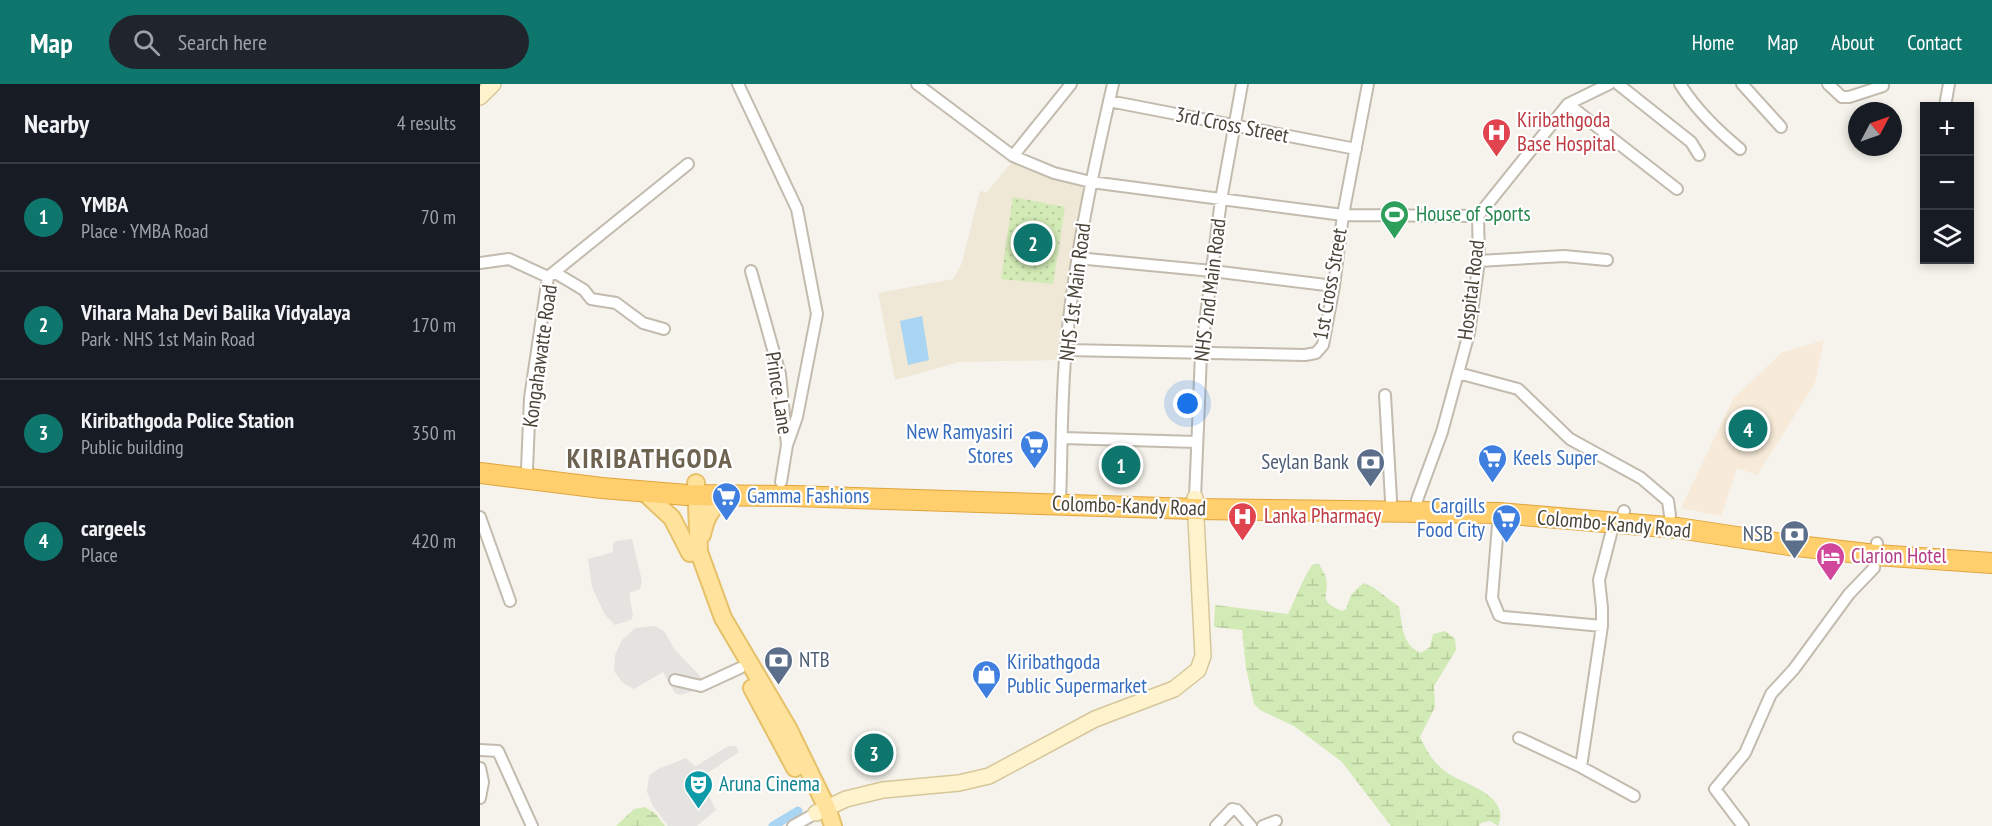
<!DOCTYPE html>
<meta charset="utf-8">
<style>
:root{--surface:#171b24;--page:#20242c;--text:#f1f3f6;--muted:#9ea1a6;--line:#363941;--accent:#0f766e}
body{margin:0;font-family:"PT Sans Narrow",sans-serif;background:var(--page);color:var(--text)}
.controls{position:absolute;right:18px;top:18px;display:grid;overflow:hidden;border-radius:0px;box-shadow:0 3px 9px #0003}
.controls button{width:54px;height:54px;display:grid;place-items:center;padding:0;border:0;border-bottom:2px solid var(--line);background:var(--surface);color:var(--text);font:30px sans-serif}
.compass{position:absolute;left:1368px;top:18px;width:54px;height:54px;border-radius:50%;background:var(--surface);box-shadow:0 3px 9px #0003;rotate:49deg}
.you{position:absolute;left:708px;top:320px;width:21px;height:21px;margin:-15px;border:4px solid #fff;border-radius:50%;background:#1a73e8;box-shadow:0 0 0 9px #1a73e833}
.badge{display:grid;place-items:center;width:39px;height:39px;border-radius:50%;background:var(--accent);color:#fff;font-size:20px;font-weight:700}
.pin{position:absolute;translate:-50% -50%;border:3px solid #fff;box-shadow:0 2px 6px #0006}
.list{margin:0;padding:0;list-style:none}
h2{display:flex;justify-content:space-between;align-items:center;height:78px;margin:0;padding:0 24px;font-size:26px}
h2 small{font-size:20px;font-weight:400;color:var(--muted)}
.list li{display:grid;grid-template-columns:39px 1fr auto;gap:18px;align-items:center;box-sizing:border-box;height:108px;padding:0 24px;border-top:2px solid var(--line)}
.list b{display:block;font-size:22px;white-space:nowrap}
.list p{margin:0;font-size:20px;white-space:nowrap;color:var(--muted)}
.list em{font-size:20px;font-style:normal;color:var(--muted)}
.icon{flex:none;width:33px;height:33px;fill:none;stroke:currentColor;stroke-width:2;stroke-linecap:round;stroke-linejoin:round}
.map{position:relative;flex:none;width:1512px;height:742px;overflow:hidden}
header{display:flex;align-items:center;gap:36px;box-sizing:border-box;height:84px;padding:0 30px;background:var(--accent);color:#fff}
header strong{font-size:28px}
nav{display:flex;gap:33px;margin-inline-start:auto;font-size:21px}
.search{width:420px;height:54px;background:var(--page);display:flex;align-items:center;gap:15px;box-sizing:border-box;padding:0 21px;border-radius:33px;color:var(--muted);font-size:22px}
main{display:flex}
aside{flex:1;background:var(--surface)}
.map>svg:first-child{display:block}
.commercial{fill:#f7ead8}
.education{fill:#efe8d6}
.wetland{fill:url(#wetland-marsh)}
.park{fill:url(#park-dots)}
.parking{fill:#e5e3e0}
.water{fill:#a9d4f2}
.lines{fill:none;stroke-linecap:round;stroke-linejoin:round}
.canal{stroke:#a9d4f2;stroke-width:9}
.street-casing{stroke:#c2bbae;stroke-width:14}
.secondary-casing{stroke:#d6c79b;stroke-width:18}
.primary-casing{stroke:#e6c16a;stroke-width:20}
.highway-casing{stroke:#e0a43c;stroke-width:22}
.street{stroke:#fff;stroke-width:10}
.secondary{stroke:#fff3cd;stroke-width:15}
.primary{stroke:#ffe39c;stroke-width:16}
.highway{stroke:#ffcf6e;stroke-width:20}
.labels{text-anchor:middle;stroke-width:4.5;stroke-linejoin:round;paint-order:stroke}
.health-label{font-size:21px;fill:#be3a42;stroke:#fff;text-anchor:start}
.street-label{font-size:21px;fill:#4b4439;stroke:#fff}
.leisure-label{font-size:21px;fill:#27864d;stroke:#fff;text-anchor:start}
.shop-label{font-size:21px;fill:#366cbe;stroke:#fff;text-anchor:start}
.service-label{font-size:21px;fill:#4e5e75;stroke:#fff;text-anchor:end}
.hotel-label{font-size:21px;fill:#b23c85;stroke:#fff;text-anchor:start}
.culture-label{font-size:21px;fill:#0d838f;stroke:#fff;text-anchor:start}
.district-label{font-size:27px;font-weight:bold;letter-spacing:1.5px;fill:#6e6250;stroke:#fff}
</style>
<header>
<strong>Map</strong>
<div class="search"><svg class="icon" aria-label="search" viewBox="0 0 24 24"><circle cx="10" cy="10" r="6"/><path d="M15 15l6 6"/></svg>Search here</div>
<nav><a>Home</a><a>Map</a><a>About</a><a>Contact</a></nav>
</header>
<main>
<aside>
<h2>Nearby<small>4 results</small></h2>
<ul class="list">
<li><span class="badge">1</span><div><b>YMBA</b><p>Place · YMBA Road</p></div><em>70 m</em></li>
<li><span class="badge">2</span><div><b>Vihara Maha Devi Balika Vidyalaya</b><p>Park · NHS 1st Main Road</p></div><em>170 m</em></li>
<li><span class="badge">3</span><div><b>Kiribathgoda Police Station</b><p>Public building</p></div><em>350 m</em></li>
<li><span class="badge">4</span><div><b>cargeels</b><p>Place</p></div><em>420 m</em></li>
</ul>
</aside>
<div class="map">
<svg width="1512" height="742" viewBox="0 0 1512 742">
<defs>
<pattern id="wetland-marsh" width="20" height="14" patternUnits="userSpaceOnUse" patternTransform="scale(1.5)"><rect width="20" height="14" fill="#d2eab5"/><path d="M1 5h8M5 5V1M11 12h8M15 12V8" fill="none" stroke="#b6ca9c"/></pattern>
<pattern id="park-dots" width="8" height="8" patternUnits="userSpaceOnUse" patternTransform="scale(1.5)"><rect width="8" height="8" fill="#d2eab5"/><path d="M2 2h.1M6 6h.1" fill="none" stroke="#b6ca9c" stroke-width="1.8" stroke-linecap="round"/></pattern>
</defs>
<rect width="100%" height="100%" fill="#f6f3ec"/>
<path class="commercial" d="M1344,256L1335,299L1277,391L1257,384L1241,432L1201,424L1253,315L1301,269Z"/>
<path class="education" d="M536,73L609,99L581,276L479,278L415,296L398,209L473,195L482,179L500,107L507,108Z"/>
<path class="wetland" d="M839,480C841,484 845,490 846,494C850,512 836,516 862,527L866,525L871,511L883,499L893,503L919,523C923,542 921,560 941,569L950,563L953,550L965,547L975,555L976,566L954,602L955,623L940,653C946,667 955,681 969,690C987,701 1031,712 1018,742L1010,737L1001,739L999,742H911L862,678L814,642L780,626L774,620L766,584L762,546L734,543L735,521L808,530C816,514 822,496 832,481Z
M165,723L176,730L185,742H136L154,725Z"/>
<path class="park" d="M533,113L585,123L573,200L521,195Z"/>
<path class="parking" d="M152,455L162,497L160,505L149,509L153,532L151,536L135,541L125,531L112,503L108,475L133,468V460L136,457Z
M175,542L184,547L195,566L221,593L216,606L201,611L195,609L183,588L154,605L143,599L134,587L135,571L142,556L155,544Z
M248,662H256L259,668L220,694L236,726L217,742H188L173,722L167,708L169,692L178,685L206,674L215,682L218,681Z"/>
<path class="water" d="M442,232L449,276L428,281L420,237Z"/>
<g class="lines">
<path class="canal" d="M293,742L318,727"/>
<defs>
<path id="street" d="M258,0L317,125L337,230L317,333L307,361
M437,0L533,72L574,89L611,98L863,131L888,0
M1138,0L1211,58L1219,71
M1200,0C1216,26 1237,46 1260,65
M1262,0L1301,43
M1348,0L1362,13H1369L1403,2
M629,17L876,65
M1088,20L1197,105
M1465,22L1469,0
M533,72L591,0
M597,174L732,187L854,202
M999,177L1084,172L1127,176
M0,179L29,175L68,193
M271,187L300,290L307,361L301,398
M74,188L104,206L111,215L136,219L163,239L184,245
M586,266L825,271L836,269L843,261L854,202L863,131L998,132
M978,289L1038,305L1090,355L1161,394L1188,417L1190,431
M905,311L911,416
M583,354L716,358
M47,385L50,314L68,193L208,80
M715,414L721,270L741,116L762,0
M580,419C582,368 581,315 586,264C594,175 613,87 633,0
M937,427V416L962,348L989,249L999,177L998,132L1088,20L1129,0
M1019,429L1012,514L1019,531L1024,533L1122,542
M0,433L30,517
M195,596L221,602L260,584
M1039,654L1101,683L1154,712
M0,666L18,667L52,742
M1101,683L1122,542V524L1119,496L1132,446L1141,439L1144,427
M0,684L3,698L0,714
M313,742L336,729
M736,742L752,725L757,726L771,742
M783,742L796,737
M1263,742L1235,705L1265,669L1291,610L1314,585L1369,510L1394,484L1397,459"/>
<path id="secondary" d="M0,13L13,0
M336,729L366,715L403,706L479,699L509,692L615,635L694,605L718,586L723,572L715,414"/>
<path id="primary" d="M216,399L219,468L243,534L308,644L347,724L353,742
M164,408L192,434L210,469
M222,451C225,435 233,419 249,412
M272,604L315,684"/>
<path id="highway" d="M0,389L122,404L207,411L313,412L715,425L1019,429L1198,444L1309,461L1396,471L1512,479"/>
</defs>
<use href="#street" class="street-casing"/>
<use href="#secondary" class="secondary-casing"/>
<use href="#primary" class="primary-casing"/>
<use href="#highway" class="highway-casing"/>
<use href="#street" class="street"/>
<use href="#secondary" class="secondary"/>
<use href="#primary" class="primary"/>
<use href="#highway" class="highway"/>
</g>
<defs>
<symbol id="hospital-pin" viewBox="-11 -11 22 30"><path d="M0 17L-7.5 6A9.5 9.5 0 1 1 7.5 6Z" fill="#e0444e" stroke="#fff"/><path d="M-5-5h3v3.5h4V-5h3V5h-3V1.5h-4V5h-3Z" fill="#fff"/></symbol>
<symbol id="stadium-pin" viewBox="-11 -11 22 30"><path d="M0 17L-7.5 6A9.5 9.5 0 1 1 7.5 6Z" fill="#2e9e5b" stroke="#fff"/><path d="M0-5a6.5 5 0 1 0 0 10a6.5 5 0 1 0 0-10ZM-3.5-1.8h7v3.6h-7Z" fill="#fff"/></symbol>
<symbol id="supermarket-pin" viewBox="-11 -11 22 30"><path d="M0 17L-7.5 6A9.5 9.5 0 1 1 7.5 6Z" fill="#3f7fe0" stroke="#fff"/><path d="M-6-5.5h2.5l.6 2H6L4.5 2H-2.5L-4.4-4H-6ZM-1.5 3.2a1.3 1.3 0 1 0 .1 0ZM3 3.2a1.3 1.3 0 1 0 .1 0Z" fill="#fff"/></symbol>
<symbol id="bank-pin" viewBox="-11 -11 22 30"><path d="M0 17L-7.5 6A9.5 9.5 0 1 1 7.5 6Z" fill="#5c6f8a" stroke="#fff"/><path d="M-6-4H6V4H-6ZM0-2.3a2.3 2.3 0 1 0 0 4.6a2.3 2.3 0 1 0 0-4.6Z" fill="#fff"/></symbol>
<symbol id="hotel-pin" viewBox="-11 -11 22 30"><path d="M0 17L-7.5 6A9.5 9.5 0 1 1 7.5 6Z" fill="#d1479c" stroke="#fff"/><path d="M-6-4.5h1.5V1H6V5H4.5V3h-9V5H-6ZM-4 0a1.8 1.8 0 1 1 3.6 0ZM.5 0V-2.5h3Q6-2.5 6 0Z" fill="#fff"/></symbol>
<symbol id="shop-pin" viewBox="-11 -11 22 30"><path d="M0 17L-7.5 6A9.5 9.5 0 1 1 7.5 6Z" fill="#3f7fe0" stroke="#fff"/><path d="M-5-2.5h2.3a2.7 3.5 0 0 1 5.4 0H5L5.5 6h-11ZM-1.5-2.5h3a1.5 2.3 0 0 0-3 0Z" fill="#fff"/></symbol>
<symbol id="theatre-pin" viewBox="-11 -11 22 30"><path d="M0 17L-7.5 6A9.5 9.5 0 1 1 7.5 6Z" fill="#0f9aa8" stroke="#fff"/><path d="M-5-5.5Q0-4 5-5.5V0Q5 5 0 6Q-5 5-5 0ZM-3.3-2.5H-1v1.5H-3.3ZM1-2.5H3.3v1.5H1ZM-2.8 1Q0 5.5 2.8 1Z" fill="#fff"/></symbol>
</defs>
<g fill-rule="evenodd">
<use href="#hospital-pin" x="1000" y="32" width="33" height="45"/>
<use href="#stadium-pin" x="898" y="114" width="33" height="45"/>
<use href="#supermarket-pin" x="538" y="344" width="33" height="45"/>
<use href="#supermarket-pin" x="996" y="358" width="33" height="45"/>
<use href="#bank-pin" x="874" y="362" width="33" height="45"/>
<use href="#supermarket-pin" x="230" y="396" width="33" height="45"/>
<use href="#hospital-pin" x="746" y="416" width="33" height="45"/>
<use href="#supermarket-pin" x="1010" y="418" width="33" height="45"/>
<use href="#bank-pin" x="1298" y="434" width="33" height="45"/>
<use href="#hotel-pin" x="1334" y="456" width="33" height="45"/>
<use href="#bank-pin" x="282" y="560" width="33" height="45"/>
<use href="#shop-pin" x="490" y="574" width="33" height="45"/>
<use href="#theatre-pin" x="202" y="684" width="33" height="45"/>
</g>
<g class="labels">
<g class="health-label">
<text x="1037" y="43">Kiribathgoda<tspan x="1037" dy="24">Base Hospital</tspan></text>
<text x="784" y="439">Lanka Pharmacy</text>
</g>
<g class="street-label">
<text transform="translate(752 41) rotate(11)" y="7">3rd Cross Street</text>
<text transform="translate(850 200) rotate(-80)" y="7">1st Cross Street</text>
<text transform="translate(730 206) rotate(-83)" y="7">NHS 2nd Main Road</text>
<text transform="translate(991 206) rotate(-83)" y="7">Hospital Road</text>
<text transform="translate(595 208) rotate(-83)" y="7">NHS 1st Main Road</text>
<text transform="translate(60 272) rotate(-82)" y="7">Kongahawatte Road</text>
<text transform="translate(299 309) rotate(81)" y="7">Prince Lane</text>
<text transform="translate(649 422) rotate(2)" y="7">Colombo-Kandy Road</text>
<text transform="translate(1134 440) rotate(5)" y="7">Colombo-Kandy Road</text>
</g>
<g class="leisure-label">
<text x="936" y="137">House of Sports</text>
</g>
<g class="shop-label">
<text x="533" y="355" text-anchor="end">New Ramyasiri<tspan x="533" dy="24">Stores</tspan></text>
<text x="1033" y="381">Keels Super</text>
<text x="267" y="419">Gamma Fashions</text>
<text x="1005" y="429" text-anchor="end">Cargills<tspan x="1005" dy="24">Food City</tspan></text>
<text x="527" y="585">Kiribathgoda<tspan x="527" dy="24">Public Supermarket</tspan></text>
</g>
<g class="service-label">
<text x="869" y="385">Seylan Bank</text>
<text x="1293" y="457">NSB</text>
<text x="319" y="583" text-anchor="start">NTB</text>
</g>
<g class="hotel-label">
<text x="1371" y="479">Clarion Hotel</text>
</g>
<g class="culture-label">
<text x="239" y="707">Aruna Cinema</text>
</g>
<g class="district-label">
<text x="170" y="384">KIRIBATHGODA</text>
</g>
</g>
</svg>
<div class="controls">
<button>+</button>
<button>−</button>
<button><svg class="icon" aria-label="layers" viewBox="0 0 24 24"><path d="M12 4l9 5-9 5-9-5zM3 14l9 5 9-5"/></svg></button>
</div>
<svg class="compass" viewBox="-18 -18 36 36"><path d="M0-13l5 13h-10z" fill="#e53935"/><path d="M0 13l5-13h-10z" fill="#9ea1a6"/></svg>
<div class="you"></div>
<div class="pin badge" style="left:641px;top:381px">1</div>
<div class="pin badge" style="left:553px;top:159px">2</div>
<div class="pin badge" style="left:394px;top:669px">3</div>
<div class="pin badge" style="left:1268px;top:345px">4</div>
</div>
</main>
